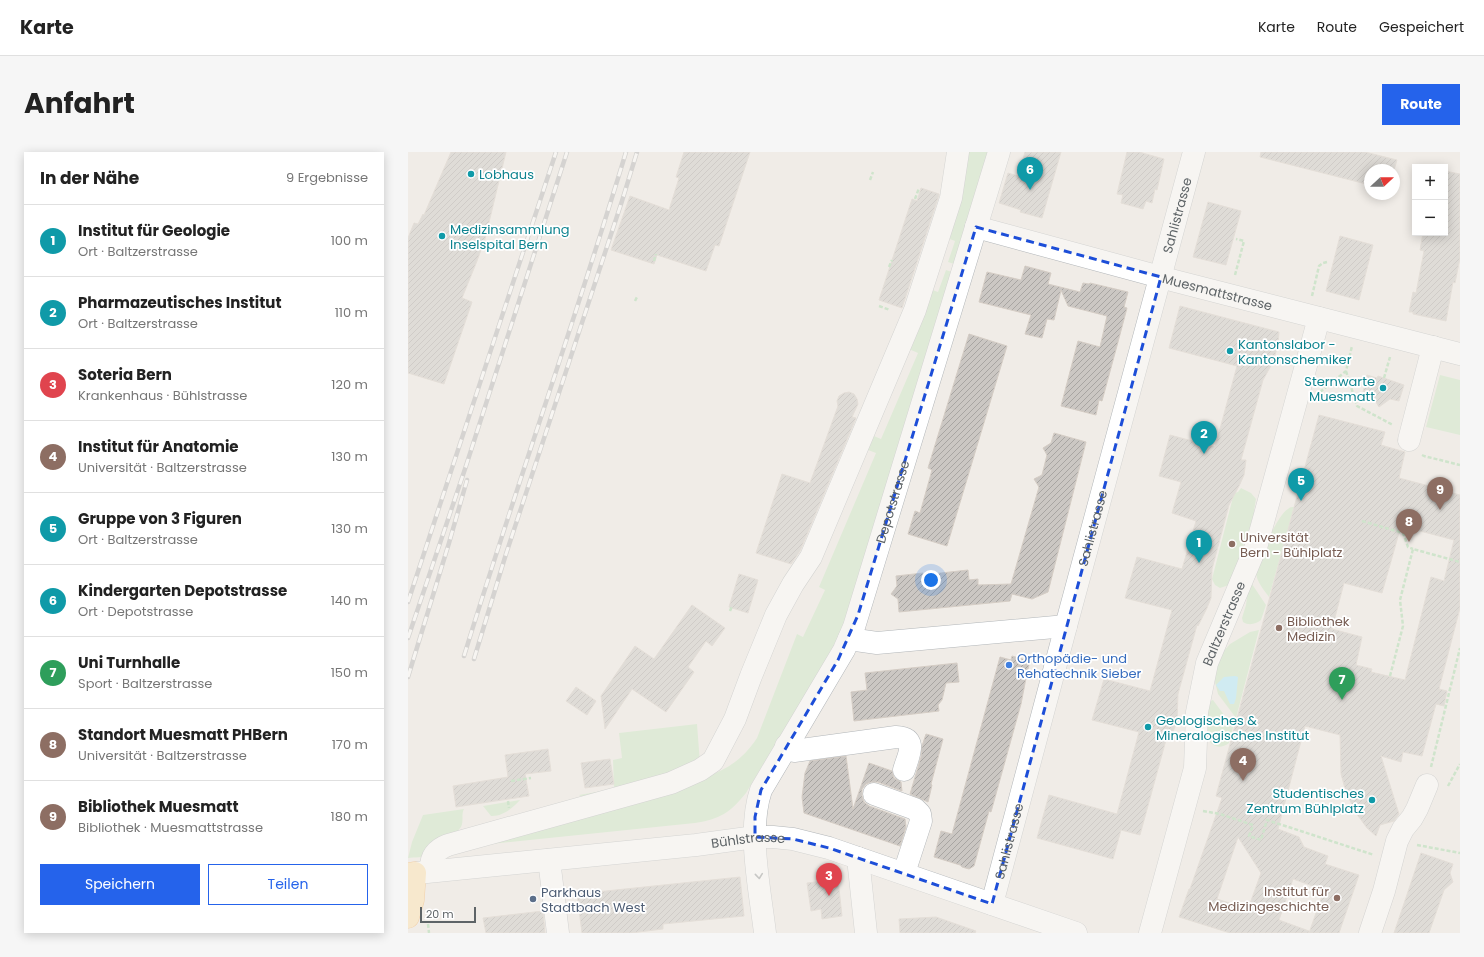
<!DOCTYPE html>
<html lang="de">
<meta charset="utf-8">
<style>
:root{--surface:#fff;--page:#f6f6f6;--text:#222;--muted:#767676;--line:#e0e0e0;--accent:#2563eb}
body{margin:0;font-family:Poppins,sans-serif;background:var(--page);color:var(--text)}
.controls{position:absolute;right:12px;top:12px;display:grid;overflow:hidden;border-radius:0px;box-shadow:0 2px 10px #0003}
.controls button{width:36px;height:36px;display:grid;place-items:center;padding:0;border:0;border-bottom:1px solid var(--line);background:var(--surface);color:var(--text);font:20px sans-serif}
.compass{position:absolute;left:956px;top:12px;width:36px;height:36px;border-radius:50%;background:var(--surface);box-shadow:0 2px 10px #0003;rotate:68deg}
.scale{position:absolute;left:12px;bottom:10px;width:56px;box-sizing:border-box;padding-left:4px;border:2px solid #5e6467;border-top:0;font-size:11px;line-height:14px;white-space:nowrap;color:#5e6467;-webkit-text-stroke:3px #fff;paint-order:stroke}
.you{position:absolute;left:523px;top:428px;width:14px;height:14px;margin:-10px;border:3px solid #fff;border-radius:50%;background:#1a73e8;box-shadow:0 0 0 6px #1a73e833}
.badge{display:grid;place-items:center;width:26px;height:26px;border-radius:50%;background:var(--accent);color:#fff;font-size:13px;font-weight:700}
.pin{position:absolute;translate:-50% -33px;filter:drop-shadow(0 1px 2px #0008)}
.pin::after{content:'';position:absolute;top:21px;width:14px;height:12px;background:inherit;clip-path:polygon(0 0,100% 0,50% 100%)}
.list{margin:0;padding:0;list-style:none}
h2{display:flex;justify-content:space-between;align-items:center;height:52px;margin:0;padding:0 16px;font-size:17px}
h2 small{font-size:13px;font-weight:400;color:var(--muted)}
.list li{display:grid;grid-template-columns:26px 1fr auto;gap:12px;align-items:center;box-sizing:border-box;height:72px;padding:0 16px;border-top:1px solid var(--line)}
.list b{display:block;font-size:15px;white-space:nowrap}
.list p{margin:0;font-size:13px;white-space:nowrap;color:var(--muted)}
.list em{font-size:13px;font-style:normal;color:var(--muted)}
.actions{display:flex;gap:8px;padding:12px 16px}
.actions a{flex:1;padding:9px 0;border:1px solid var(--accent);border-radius:0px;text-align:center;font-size:14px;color:var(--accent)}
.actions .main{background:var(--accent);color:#fff}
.map{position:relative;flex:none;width:1052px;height:781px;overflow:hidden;border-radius:0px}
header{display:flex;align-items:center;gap:24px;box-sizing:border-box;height:56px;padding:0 20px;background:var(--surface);border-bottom:1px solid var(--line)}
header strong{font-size:19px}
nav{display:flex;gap:22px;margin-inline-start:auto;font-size:14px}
.intro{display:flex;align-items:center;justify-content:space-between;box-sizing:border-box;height:96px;padding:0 24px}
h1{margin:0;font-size:28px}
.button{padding:10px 18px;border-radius:0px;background:var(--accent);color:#fff;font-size:14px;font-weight:700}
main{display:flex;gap:24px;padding:0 24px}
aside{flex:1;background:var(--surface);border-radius:0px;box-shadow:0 2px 10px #0003}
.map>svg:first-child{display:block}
.green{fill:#cae7c4}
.water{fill:#a8e9ff}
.building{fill:url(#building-hatch);stroke:#d5cdc5;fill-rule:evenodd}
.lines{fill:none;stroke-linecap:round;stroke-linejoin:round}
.minor-casing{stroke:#b2b6b9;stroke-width:23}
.major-casing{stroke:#f2ad5e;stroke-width:23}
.path{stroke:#a7d9aa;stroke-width:2.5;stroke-dasharray:4 2;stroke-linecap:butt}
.minor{stroke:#fff;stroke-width:22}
.major{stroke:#ffe2ad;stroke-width:22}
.rail-casing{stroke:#b3b4b5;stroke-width:4.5}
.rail{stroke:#fff;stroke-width:3;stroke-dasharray:9;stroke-linecap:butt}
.oneway{stroke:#969a9c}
.marked{fill:none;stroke:#1d4ed8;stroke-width:3;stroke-dasharray:8 5;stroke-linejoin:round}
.culture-dot{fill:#0f9aa8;stroke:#fff;stroke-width:1.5}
.education-dot{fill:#8d6e63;stroke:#fff;stroke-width:1.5}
.shop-dot{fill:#3f7fe0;stroke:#fff;stroke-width:1.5}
.service-dot{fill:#5c6f8a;stroke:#fff;stroke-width:1.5}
.labels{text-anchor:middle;stroke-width:3.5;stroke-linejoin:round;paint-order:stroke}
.culture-label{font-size:13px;fill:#0d838f;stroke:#fff;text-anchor:start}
.street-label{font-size:13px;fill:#5e6467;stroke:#fff}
.education-label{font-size:13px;fill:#785e54;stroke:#fff;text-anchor:start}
.shop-label{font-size:13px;fill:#366cbe;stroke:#fff;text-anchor:start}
.service-label{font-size:13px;fill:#4e5e75;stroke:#fff;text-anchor:start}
</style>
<header>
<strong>Karte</strong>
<nav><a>Karte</a><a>Route</a><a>Gespeichert</a></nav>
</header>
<div class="intro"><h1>Anfahrt</h1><a class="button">Route</a></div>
<main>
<aside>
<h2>In der Nähe<small>9 Ergebnisse</small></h2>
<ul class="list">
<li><span class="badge" style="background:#0f9aa8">1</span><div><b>Institut für Geologie</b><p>Ort · Baltzerstrasse</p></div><em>100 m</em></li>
<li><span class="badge" style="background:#0f9aa8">2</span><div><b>Pharmazeutisches Institut</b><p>Ort · Baltzerstrasse</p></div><em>110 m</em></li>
<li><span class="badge" style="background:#e0444e">3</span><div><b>Soteria Bern</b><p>Krankenhaus · Bühlstrasse</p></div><em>120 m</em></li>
<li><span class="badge" style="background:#8d6e63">4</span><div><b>Institut für Anatomie</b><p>Universität · Baltzerstrasse</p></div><em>130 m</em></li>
<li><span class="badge" style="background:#0f9aa8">5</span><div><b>Gruppe von 3 Figuren</b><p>Ort · Baltzerstrasse</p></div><em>130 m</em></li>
<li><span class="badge" style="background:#0f9aa8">6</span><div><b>Kindergarten Depotstrasse</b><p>Ort · Depotstrasse</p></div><em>140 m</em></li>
<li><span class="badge" style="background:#2e9e5b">7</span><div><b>Uni Turnhalle</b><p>Sport · Baltzerstrasse</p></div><em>150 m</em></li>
<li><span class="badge" style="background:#8d6e63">8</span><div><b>Standort Muesmatt PHBern</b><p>Universität · Baltzerstrasse</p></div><em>170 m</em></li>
<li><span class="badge" style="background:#8d6e63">9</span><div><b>Bibliothek Muesmatt</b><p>Bibliothek · Muesmattstrasse</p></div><em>180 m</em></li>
</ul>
<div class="actions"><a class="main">Speichern</a><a>Teilen</a></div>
</aside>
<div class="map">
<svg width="1052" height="781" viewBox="0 0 1052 781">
<defs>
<pattern id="building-hatch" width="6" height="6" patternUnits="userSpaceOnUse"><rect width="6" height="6" fill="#cbc7c3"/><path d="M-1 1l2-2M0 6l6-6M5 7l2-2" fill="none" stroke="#a8a5a2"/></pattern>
</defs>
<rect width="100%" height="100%" fill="#f0ece7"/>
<path class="green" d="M554,0H580L546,112L540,110L547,89L536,85Z
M538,118L544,120L435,475L422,501L338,641C322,661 312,667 287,671L53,695L298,625C320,617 336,606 349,586L389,482L395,485L417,438L411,435L468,301L460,298L466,284L473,287L510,201L496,195L519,136L530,140Z
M1032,223L1052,228V283L1018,275Z
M833,336L843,341L848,347L846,359L847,370L839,381L836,390L833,405L821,433L812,436L807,433L804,427L826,341L830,340Z
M886,355L861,445C856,438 848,429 848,420C849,409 870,362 880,357C882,355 883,355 886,355Z
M844,432L858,453L853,468C848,472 841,474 835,470L834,466L838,453L840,438Z
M851,478L828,566L810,542L805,522L813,502L822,492L842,480Z
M805,548L825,575L821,591C809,600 799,591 797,579L802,549Z
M289,572L292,611L186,652L171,643L206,637L205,608L214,606L211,581Z
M112,648C105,656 94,665 83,664L75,654Z
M56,657C53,662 56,669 53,675C50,680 27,701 22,703C16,706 6,705 0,706L4,690L15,663Z"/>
<path class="water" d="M827,524L830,525L828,546L826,552H822L816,539H812L808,533L816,525Z"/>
<path class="building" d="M43,0H98L77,87L69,109L54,146L64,150L36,232L0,221V86L6,71L10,72L15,62L16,63Z
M276,0H342L311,94L307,93L298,119L249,103L246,112L203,98L222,44L261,58L271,26L268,25Z
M617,0H653L634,66L612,60L613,58L591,51L600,21L610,24Z
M719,0H731L756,7L749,38L747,37L744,51L738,49L735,57L713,51L715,43L709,42Z
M853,0H957L989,8L986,18H962V33L852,5Z
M1037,19L1052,22V106L1047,131L1045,130L1038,169L1005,162V160H1001L1005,140L1008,141L1016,99L1012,98L1015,81H1037Z
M513,36L531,42V43L494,156L471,148L504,47L509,49Z
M800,50L833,59L818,113L785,105Z
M932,84L965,93L951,148L918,139Z
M617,114L643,121L640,132L672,140L675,131L681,132L682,131L720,140L716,155L719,156L710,190L694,249L691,248L688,263L653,254L670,189L692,195L699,164L660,154L653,138L646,168L639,167L634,186L617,182L623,163L571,150L579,120L613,128Z
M772,154L871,180L870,193L865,210L855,228L833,308H838L836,323L832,332L821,353L804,417L803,446L799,456L790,474L789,473L770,542L769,570L761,589L758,588L732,683L713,678L705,707L629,686L641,643L709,662L731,580L684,568L696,527L742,539L764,458L717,446L729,405L774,417L788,369L764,361L773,330L751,324L762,283L807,295L829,214L761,196Z
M561,182L599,194L539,394L500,382L507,359L512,361L524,318L520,316Z
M959,223L969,226L970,224L996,233L991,249L982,247L971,255L963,242L955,240Z
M441,240L446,242L449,247L450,252L444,265L448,266L392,399L383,412L348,401L374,322L402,331L430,254L429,249L431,244L436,241Z
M911,263L977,280L973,293L997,300L991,326L1025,335V333L1042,336L1041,340L1052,343V456L1031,537L1039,539L1036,554L1028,552L1014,604L995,600L993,610L973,604L991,662L986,669L972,673L968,684L959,676L948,661L938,640L933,622L932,583L897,574L870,677L891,685L896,695L920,704L917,712L951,723L931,781H901L916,738L885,727L871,768L901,779V781H822L771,765L781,737H782L814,646L808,644ZM993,374L1046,388L1036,429L1023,425L997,528L963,520L964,517L948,513L954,485L924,477L936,431L974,441ZM830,685L853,721L840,757L809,747Z
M646,281L678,290L640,440L624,447L604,442L602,449L491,460L490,447L483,442L489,434L488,424L515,421V423L560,418L561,428L570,427V433L603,432L631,335L626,327L634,323L639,303L635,296L643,291Z
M331,422L350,428L340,461L321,455Z
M284,453L317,476L304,494L298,489L280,515L286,520L258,560L224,537L197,577L193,544L227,494L246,507Z
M604,504L622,509L619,521L613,552L583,660L581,659L566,714L561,717L554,715L552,713L526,705L533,679L544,682L592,505L603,508Z
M549,511L551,530L538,531L534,548L530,553L531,559L446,569L443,540L459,538L457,521Z
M168,535L188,549L179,563L158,549Z
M518,582L535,587L523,632L524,633L520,650L502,642L513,605L514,594Z
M140,597L143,619L117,622L121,644L48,655L45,634L100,625L97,603Z
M438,604L445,657L461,611L484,619L486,626L493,630L494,639L470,630H463L458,632L454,637V644L456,650L461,654L497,667L498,675L492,694L396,661L394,645L397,621L402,609Z
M202,607L206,632L177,636L173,611Z
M1013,701L1045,712L1042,721L1045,730L1036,738L1021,781H986Z
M332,725L336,764L255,772V777L223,781H174L169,742Z
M430,727L434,764L414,767L413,757L403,759L399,731Z
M135,759L137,781H78L75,766Z
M528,765L568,779L567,781H492L491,767Z"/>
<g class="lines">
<defs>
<g id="minor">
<path id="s1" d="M568,75L767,129L1052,202"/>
<path d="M1001,288L1025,195"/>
<path d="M441,487L469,491L658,474"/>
<path d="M378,594L386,599L488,585C511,586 500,604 496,618"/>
<path d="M466,642L507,657L512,662L513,669L496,721"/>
<path d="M450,706L458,781"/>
<path d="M141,708L150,781"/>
<path d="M23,719C22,705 27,698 40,693L263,631L292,618L305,609L327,567L343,524L368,463L385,432L403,405L507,158L543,46L550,0"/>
<path id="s2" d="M9,721L288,693L347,685H365L385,687L421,696L668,781"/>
<path id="s3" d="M584,752L658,474L786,0"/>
<path id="s4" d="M357,781C352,738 339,679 353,638L436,498L446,475L591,0"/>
<path id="s5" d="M742,781L787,616L789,560L799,511L849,392L911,166"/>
<path d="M962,781L976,739L989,689L995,677L1004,666L1009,657L1019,633"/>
</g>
<path id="major" d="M0,722L7,721L5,748L0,765"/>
</defs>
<use href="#minor" class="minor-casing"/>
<use href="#major" class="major-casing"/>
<path class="path" d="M462,28L465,20
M507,47L511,36
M246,109L248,102
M481,115L484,108
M827,123L836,89L828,87
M904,144L911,114L915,111L919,110
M227,149L229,145
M471,154L482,158
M938,219L949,254L985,273
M976,226L982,205
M912,240L938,219L944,194
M1014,303L1016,304L1052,313
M954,369L995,381L1000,395L1005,397
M322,459L324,454
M982,524L995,474L992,448L1005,397L1052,410
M1023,615L1052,496
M103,629L123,626
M1040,634L1052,612
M100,649L101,656
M795,659L812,662L845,673L841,684L853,688L859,668L966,703
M1009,693L1052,701
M20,772L21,781"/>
<use href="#minor" class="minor"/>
<use href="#major" class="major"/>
<defs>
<path id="rail" d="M0,450L148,0
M0,486L57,317L159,0
M56,504C108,335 167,169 218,0
M66,507L98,402L214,49L229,0
M0,525L41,391L59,328"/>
</defs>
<use href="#rail" class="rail-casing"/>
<use href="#rail" class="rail"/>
</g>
<defs><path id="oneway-chevron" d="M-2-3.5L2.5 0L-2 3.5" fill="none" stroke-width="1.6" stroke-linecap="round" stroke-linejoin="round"/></defs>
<use class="oneway" href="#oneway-chevron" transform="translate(351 724) rotate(84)"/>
<path d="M0 0H1052V781H0ZM568,75L753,125L584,752L421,696L385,687L347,685V665L353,638L430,508L450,463Z" fill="#f0ece7" fill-opacity=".55" fill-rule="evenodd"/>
<path class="marked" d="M568,75L753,125L584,752L421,696L385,687L347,685V665L353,638L430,508L450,463Z"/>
<g class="culture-dot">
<circle cx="63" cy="22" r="4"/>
<circle cx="34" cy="84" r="4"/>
<circle cx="822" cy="199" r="4"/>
<circle cx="975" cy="236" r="4"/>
<circle cx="740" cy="575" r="4"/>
<circle cx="964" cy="648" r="4"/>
</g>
<g class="education-dot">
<circle cx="824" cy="392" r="4"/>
<circle cx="871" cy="476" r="4"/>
<circle cx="929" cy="746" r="4"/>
</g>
<circle class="shop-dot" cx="601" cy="513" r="4"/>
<circle class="service-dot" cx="125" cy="747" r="4"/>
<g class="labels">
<g class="culture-label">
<text x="71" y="27">Lobhaus</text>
<text x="42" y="82">Medizinsammlung<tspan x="42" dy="15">Inselspital Bern</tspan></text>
<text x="830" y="197">Kantonslabor -<tspan x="830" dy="15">Kantonschemiker</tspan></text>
<text x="967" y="234" text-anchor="end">Sternwarte<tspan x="967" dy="15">Muesmatt</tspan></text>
<text x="748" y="573">Geologisches &amp;<tspan x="748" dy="15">Mineralogisches Institut</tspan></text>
<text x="956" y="646" text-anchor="end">Studentisches<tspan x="956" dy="15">Zentrum Bühlplatz</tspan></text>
</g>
<g class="street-label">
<text dy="5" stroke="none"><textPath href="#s3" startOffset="713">Sahlistrasse</textPath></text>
<text dy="5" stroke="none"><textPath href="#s1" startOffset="250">Muesmattstrasse</textPath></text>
<text dy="5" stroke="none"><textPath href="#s4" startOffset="463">Depotstrasse</textPath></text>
<text dy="5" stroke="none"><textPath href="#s3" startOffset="389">Sahlistrasse</textPath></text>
<text dy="5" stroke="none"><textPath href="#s5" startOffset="320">Baltzerstrasse</textPath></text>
<text dy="5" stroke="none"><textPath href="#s3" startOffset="65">Sahlistrasse</textPath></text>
<text dy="5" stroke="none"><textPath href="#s2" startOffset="333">Bühlstrasse</textPath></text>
</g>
<g class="education-label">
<text x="832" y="390">Universität<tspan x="832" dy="15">Bern - Bühlplatz</tspan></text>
<text x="879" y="474">Bibliothek<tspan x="879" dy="15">Medizin</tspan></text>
<text x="921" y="744" text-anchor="end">Institut für<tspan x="921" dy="15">Medizingeschichte</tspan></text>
</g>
<g class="shop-label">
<text x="609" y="511">Orthopädie- und<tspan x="609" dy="15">Rehatechnik Sieber</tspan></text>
</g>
<g class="service-label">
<text x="133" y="745">Parkhaus<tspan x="133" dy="15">Stadtbach West</tspan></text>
</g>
</g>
</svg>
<div class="controls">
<button>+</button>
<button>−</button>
</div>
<svg class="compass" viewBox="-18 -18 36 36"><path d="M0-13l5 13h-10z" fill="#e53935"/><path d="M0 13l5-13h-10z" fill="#767676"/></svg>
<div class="scale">20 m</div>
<div class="you"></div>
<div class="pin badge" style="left:791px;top:411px;background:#0f9aa8">1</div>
<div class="pin badge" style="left:796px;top:302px;background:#0f9aa8">2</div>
<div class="pin badge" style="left:421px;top:744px;background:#e0444e">3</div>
<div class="pin badge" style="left:835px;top:629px;background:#8d6e63">4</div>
<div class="pin badge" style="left:893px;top:349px;background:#0f9aa8">5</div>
<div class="pin badge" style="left:622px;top:38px;background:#0f9aa8">6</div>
<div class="pin badge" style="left:934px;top:548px;background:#2e9e5b">7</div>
<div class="pin badge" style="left:1001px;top:390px;background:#8d6e63">8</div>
<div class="pin badge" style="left:1032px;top:358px;background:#8d6e63">9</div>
</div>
</main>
